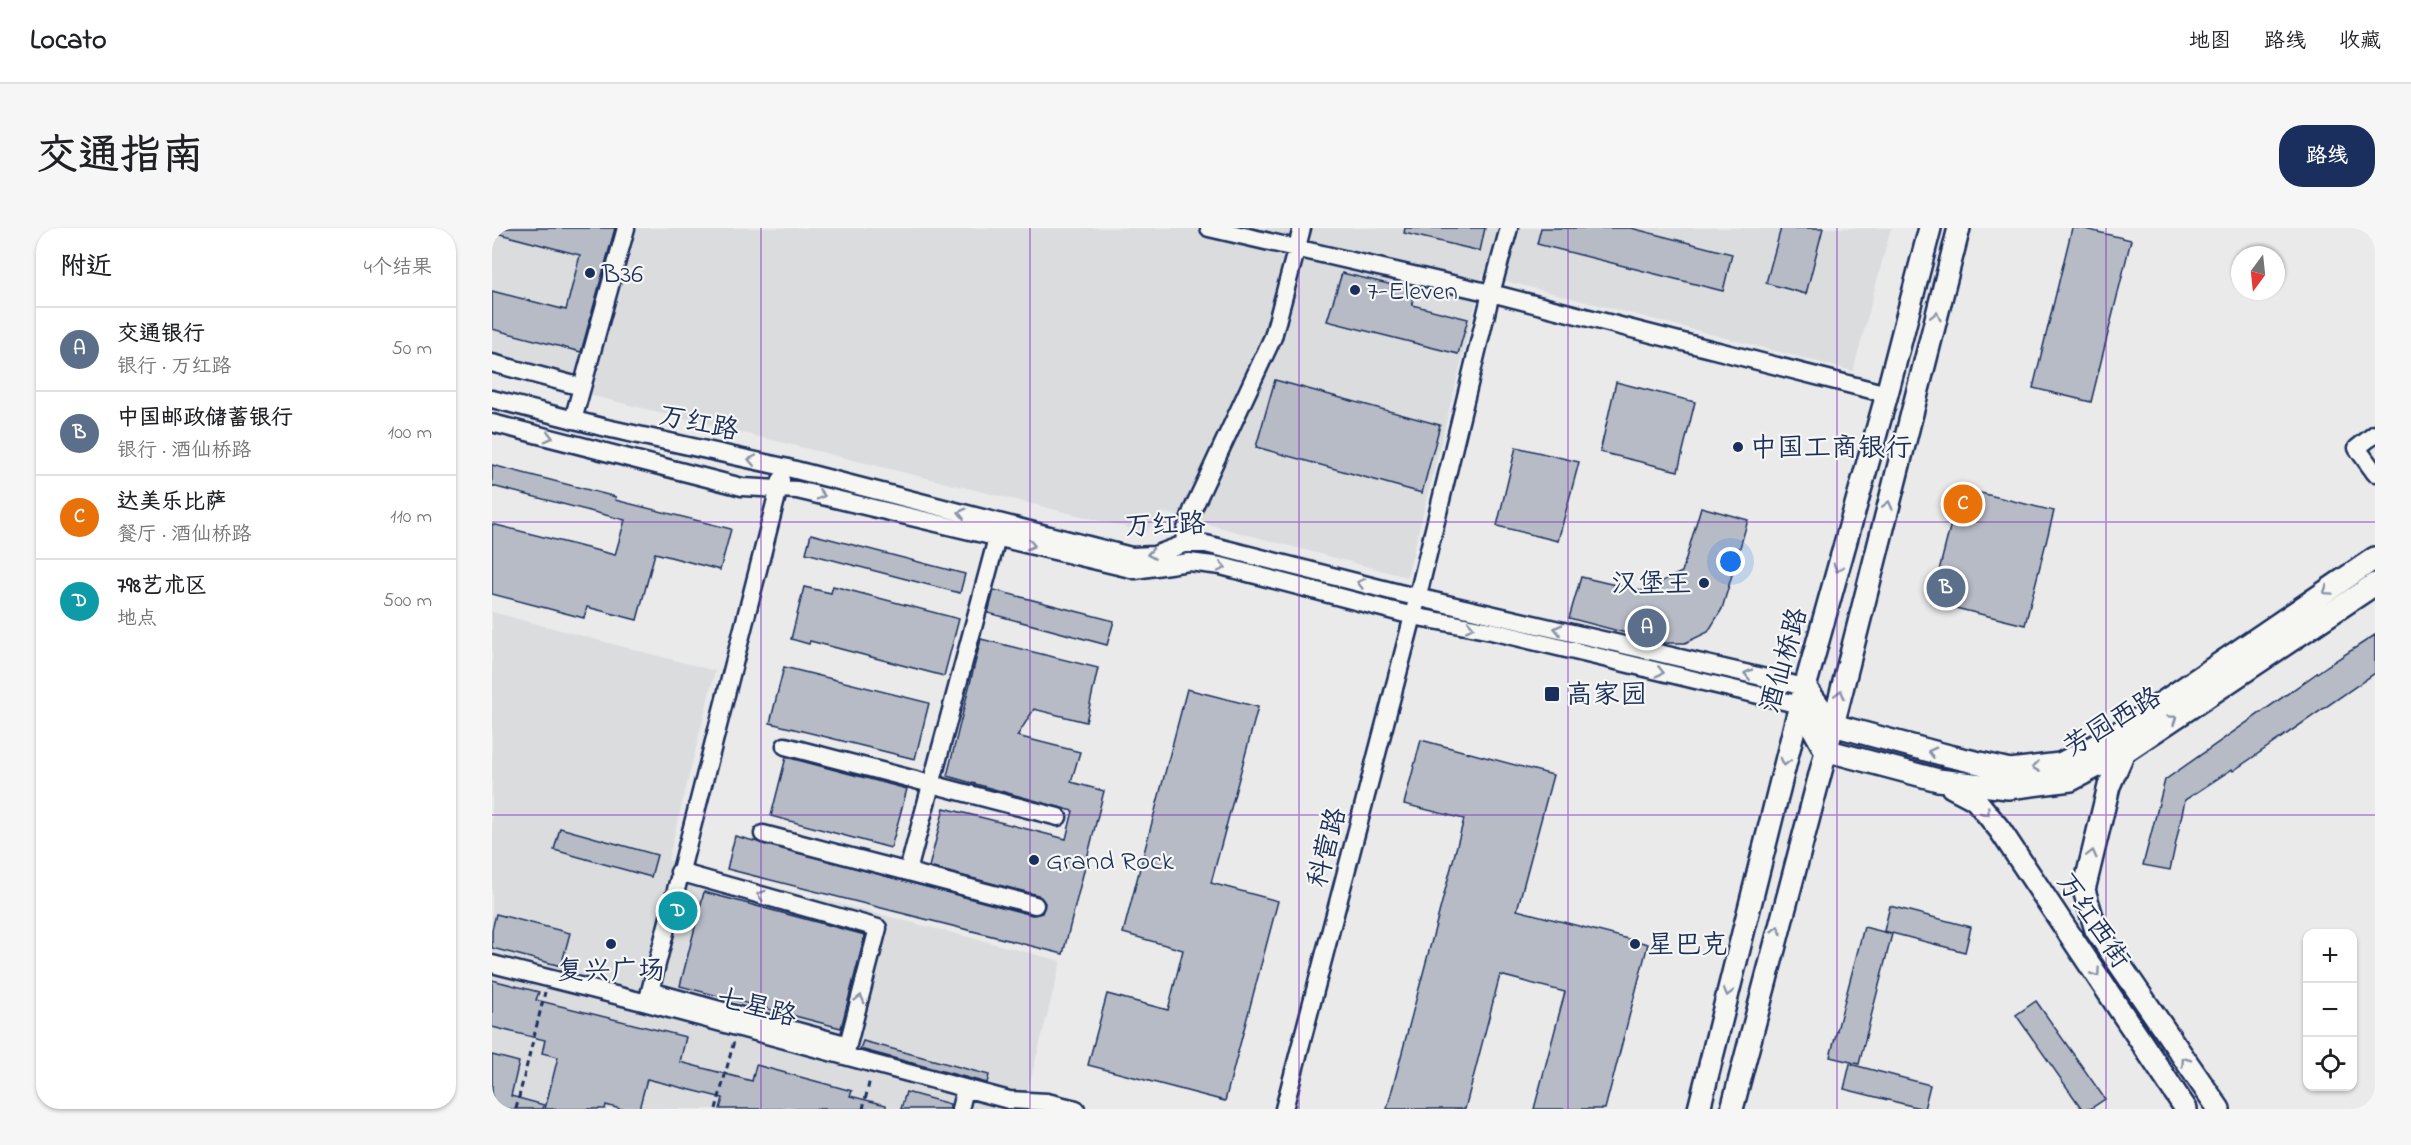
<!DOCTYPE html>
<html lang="zh">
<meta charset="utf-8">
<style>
:root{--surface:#fff;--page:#f6f6f6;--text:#202124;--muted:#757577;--line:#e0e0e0;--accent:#1b2f5e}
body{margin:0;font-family:"Indie Flower","LXGW WenKai TC",sans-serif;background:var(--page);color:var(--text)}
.controls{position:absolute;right:18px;bottom:18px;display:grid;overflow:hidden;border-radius:12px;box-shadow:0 2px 4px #0004}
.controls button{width:54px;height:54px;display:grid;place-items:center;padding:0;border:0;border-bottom:2px solid var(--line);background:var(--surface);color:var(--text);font:30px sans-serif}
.compass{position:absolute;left:1739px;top:18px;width:54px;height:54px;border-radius:50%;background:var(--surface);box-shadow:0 2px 4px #0004;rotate:195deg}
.you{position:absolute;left:1239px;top:334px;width:21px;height:21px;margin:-15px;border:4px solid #fff;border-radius:50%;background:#1a73e8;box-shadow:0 0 0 9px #1a73e833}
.badge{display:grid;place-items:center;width:39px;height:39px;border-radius:50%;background:var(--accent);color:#fff;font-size:20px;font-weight:700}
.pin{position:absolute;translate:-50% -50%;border:3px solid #fff;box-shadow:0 2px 6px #0006}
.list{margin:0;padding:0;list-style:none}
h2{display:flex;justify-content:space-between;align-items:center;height:78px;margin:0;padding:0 24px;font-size:26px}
h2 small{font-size:20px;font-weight:400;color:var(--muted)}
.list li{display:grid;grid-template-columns:39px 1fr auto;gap:18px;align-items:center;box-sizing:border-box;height:84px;padding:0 24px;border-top:2px solid var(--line)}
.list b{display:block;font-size:22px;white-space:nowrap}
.list p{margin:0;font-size:20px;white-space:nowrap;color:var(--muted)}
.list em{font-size:20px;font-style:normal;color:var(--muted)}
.icon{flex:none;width:33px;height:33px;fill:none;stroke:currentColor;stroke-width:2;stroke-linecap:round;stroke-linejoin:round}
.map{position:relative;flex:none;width:1883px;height:881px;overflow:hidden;border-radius:24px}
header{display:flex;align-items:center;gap:36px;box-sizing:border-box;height:84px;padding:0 30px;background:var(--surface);border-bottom:2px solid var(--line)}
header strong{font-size:28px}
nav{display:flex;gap:33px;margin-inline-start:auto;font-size:21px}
.intro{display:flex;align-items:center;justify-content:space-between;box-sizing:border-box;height:144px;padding:0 36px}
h1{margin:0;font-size:42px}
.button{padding:15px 27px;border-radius:24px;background:var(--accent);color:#fff;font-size:21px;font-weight:700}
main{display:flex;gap:36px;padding:0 36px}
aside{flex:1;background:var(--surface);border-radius:24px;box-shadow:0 2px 4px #0004}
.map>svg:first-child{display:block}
.built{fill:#dadcde}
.building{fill:#b6bbc6;stroke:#1b2f5e;stroke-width:1.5}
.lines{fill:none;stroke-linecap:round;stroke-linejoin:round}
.minor-casing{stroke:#1b2f5e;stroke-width:21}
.major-casing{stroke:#1b2f5e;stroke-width:26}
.path{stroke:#1b2f5e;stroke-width:3;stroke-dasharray:6 4.5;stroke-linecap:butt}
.minor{stroke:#f6f6f2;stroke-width:16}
.major{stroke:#f6f6f2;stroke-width:21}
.oneway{stroke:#8892a8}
.grid{fill:none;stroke:#7b2cbf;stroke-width:1.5;stroke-opacity:0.55}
.poi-dot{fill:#1b2f5e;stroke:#f6f6f2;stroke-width:2}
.labels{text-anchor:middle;stroke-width:4.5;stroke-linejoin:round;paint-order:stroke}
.poi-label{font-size:27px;fill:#1b2f5e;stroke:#f6f6f2;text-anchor:start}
.street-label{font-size:27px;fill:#1b2f5e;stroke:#f6f6f2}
</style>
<header>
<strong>Locato</strong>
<nav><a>地图</a><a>路线</a><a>收藏</a></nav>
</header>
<div class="intro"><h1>交通指南</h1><a class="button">路线</a></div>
<main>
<aside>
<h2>附近<small>4个结果</small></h2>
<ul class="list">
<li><span class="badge" style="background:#5c6f8a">A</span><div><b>交通银行</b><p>银行 · 万红路</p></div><em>50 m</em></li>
<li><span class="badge" style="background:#5c6f8a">B</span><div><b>中国邮政储蓄银行</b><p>银行 · 酒仙桥路</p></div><em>100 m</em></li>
<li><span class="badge" style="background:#e8710a">C</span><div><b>达美乐比萨</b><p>餐厅 · 酒仙桥路</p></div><em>110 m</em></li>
<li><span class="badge" style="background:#0f9aa8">D</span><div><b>798艺术区</b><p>地点</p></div><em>500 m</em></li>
</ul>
</aside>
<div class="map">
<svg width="1883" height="881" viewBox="0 0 1883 881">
<rect width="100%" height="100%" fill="#e9eae9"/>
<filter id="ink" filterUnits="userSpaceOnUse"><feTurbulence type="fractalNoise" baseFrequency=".0167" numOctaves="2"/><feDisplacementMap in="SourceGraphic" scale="12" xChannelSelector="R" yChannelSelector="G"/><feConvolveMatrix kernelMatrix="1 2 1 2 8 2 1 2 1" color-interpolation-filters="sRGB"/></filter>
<g filter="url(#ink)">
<path class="built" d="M0,0H1399L1361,143L991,47L915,349L670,284L654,304L0,143Z
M0,384L223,443L176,632L569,733L531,881H0Z"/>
<path class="building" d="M0,0H123L89,124L0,101V63L74,82L88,27L0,4Z
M913,0H993L988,23L912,5Z
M1049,0H1139L1240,26L1231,63L1045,16Z
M1289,0H1331L1314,66L1274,55Z
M1580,0H1589L1639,12L1599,174L1541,160Z
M850,45L922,62L920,77L976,91L966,126L835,93Z
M783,152L948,197L930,265L764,219Z
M1124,154L1203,174L1186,243L1108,224Z
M1024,219L1087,234L1066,313L1005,298Z
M0,237L124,269L123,272L239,301L228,342L163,325L145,392L95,379L92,390L0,366V296L123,327L133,292L0,258Z
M1468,260L1562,283L1533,397L1439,374Z
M1209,279L1256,292L1230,381L1216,404L1193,415H1172L1077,390L1089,349L1149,363L1190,344Z
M319,306L473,346L468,365L314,325Z
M341,358L467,391L452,448L318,413L317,416L299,411L312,359L339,365Z
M502,362L622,393L615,417L496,385Z
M1883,407V445L1741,543L1740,541L1693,572L1678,642L1651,637L1673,552L1835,438Z
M489,411L606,440L594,494L542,481L525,508L588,524L579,554L612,563L571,726L235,641L243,608L540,687L550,685L553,675L546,667L437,639L452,580L574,611L581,583L455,548Z
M292,439L437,475L423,531L278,495Z
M695,461L766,479L719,655L786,673L733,873L596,837L615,766L676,782L691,722L631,705Z
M929,512L1061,547L1025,682L1156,716L1113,881H1042L1073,764L1008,747L973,881H895L972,591L912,576Z
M294,529L415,561L399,620L279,588Z
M68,600L165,627L159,649L62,622Z
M212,664L373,707L349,800L188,758Z
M1398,678L1479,699L1473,724L1392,703Z
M4,686L78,705L69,738L0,720V702Z
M1372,699L1400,706L1367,836L1338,829Z
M0,752L47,764L44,772L194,809L188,834L260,853L264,837L360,863L358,868L394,877V881H228L231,870L155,851L147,881H128L114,877L113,881H53L66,829L50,825L53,812L0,799Z
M1544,773L1613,871L1598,881H1590L1524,787Z
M371,813L497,847L495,855L368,821Z
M0,827L27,834L19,868L52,877L51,881H0Z
M1358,836L1438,857L1432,881L1352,861Z
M414,864L458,876V881H409Z"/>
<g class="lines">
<defs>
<path id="minor" d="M717,0L999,65L1395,166
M0,135L90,159
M0,171L110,199L292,239L639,328L662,327L692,316H714L907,365L1313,459
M81,192L134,0
M0,195L250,259L305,262L643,342L697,334L729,338L921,388L999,403L1308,477
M1883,206L1865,220L1883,245
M692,316L693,304L700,283L781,109L810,0
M293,518L566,589
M271,606L543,677
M416,643L505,310
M187,644L386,700L353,828
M0,736L155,775L517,872L555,874L584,881
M158,763L349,815
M155,775L289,252
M468,881L473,861
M792,881L921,388L999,65L1017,0"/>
<path id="major" d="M1313,459L1341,497L1457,528L1518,542L1568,536L1620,509L1883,330
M1308,477L1333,522L1446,552L1516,560L1579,552L1632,524L1883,356
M1632,524L1617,558L1592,662L1604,702L1727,881
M1460,559L1483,571L1508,602L1694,881
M1207,881L1308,477L1395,166L1438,0
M1240,881L1341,497L1467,0"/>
</defs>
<use href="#minor" class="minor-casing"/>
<use href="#major" class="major-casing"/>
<path class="path" d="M24,881L53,764
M224,881L242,813
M371,881L378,851"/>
<use href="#minor" class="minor"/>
<use href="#major" class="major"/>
</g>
<defs><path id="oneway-chevron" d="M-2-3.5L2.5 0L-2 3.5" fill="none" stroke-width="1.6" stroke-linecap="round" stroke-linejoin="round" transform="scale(1.5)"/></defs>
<g class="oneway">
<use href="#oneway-chevron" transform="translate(1444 88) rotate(-76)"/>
<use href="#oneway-chevron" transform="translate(57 209) rotate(14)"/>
<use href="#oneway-chevron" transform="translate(260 232) rotate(-168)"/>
<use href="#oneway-chevron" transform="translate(329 267) rotate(13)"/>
<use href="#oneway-chevron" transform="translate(1396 277) rotate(-76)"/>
<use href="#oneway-chevron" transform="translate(470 285) rotate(-166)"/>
<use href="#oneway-chevron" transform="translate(539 317) rotate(13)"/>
<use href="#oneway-chevron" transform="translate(659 326) rotate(171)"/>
<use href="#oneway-chevron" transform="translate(730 339) rotate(12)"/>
<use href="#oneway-chevron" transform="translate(1346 340) rotate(106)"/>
<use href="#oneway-chevron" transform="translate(869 355) rotate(-166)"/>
<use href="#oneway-chevron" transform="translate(1835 363) rotate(146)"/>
<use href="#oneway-chevron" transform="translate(978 399) rotate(11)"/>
<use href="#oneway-chevron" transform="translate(1066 401) rotate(-167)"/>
<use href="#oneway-chevron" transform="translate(1168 444) rotate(13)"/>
<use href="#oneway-chevron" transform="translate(1256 446) rotate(-167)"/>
<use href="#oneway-chevron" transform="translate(1348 466) rotate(-76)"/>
<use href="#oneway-chevron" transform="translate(1681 491) rotate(-34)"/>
<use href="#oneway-chevron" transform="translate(1440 524) rotate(-165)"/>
<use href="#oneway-chevron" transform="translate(1293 534) rotate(104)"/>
<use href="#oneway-chevron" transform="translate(1544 539) rotate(173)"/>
<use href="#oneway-chevron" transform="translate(1494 584) rotate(52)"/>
<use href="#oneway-chevron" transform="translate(1600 626) rotate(-76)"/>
<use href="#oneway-chevron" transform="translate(269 667) rotate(-164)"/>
<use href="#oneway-chevron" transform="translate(1285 702) rotate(-76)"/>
<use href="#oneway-chevron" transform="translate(1604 745) rotate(56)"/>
<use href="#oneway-chevron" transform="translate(1236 764) rotate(104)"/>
<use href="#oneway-chevron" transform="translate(368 771) rotate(-76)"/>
<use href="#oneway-chevron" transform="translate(1693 833) rotate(-125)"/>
</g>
</g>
<path class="grid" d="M269,0V881M538,0V881M807,0V881M1076,0V881M1345,0V881M1614,0V881M0,294H1883M0,587H1883"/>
<g class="poi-dot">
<circle cx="98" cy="45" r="6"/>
<circle cx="863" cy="62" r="6"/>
<circle cx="1246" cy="219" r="6"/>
<circle cx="1212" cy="355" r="6"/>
<rect x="1052" y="458" width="16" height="16" rx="3"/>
<circle cx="542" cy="632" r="6"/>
<circle cx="119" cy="716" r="6"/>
<circle cx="1143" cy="716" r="6"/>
</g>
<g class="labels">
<g class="poi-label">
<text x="110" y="54">B36</text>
<text x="875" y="71">7-Eleven</text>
<text x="1258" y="228">中国工商银行</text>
<text x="1200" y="364" text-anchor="end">汉堡王</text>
<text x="1074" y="475">高家园</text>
<text x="554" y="641">Grand Rock</text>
<text x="1155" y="725">星巴克</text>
<text x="119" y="751" text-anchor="middle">复兴广场</text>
</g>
<g class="street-label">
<text transform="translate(207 194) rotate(12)" y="9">万红路</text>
<text transform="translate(673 296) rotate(-2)" y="9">万红路</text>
<text transform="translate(1291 432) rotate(-74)" y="9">酒仙桥路</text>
<text transform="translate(1620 493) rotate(-31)" y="9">芳园西路</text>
<text transform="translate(834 619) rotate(-75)" y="9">科营路</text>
<text transform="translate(1602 692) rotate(56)" y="9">万红西街</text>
<text transform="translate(265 778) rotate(15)" y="9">七星路</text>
</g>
</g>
</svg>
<div class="controls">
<button>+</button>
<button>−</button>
<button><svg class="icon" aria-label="locate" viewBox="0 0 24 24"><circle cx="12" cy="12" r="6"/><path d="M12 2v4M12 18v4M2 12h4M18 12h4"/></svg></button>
</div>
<svg class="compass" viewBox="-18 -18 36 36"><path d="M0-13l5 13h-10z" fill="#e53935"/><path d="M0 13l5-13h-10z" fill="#757577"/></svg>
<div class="you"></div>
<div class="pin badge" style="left:1155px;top:400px;background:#5c6f8a">A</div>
<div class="pin badge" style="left:1454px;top:360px;background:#5c6f8a">B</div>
<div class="pin badge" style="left:1471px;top:276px;background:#e8710a">C</div>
<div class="pin badge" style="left:186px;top:683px;background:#0f9aa8">D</div>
</div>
</main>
